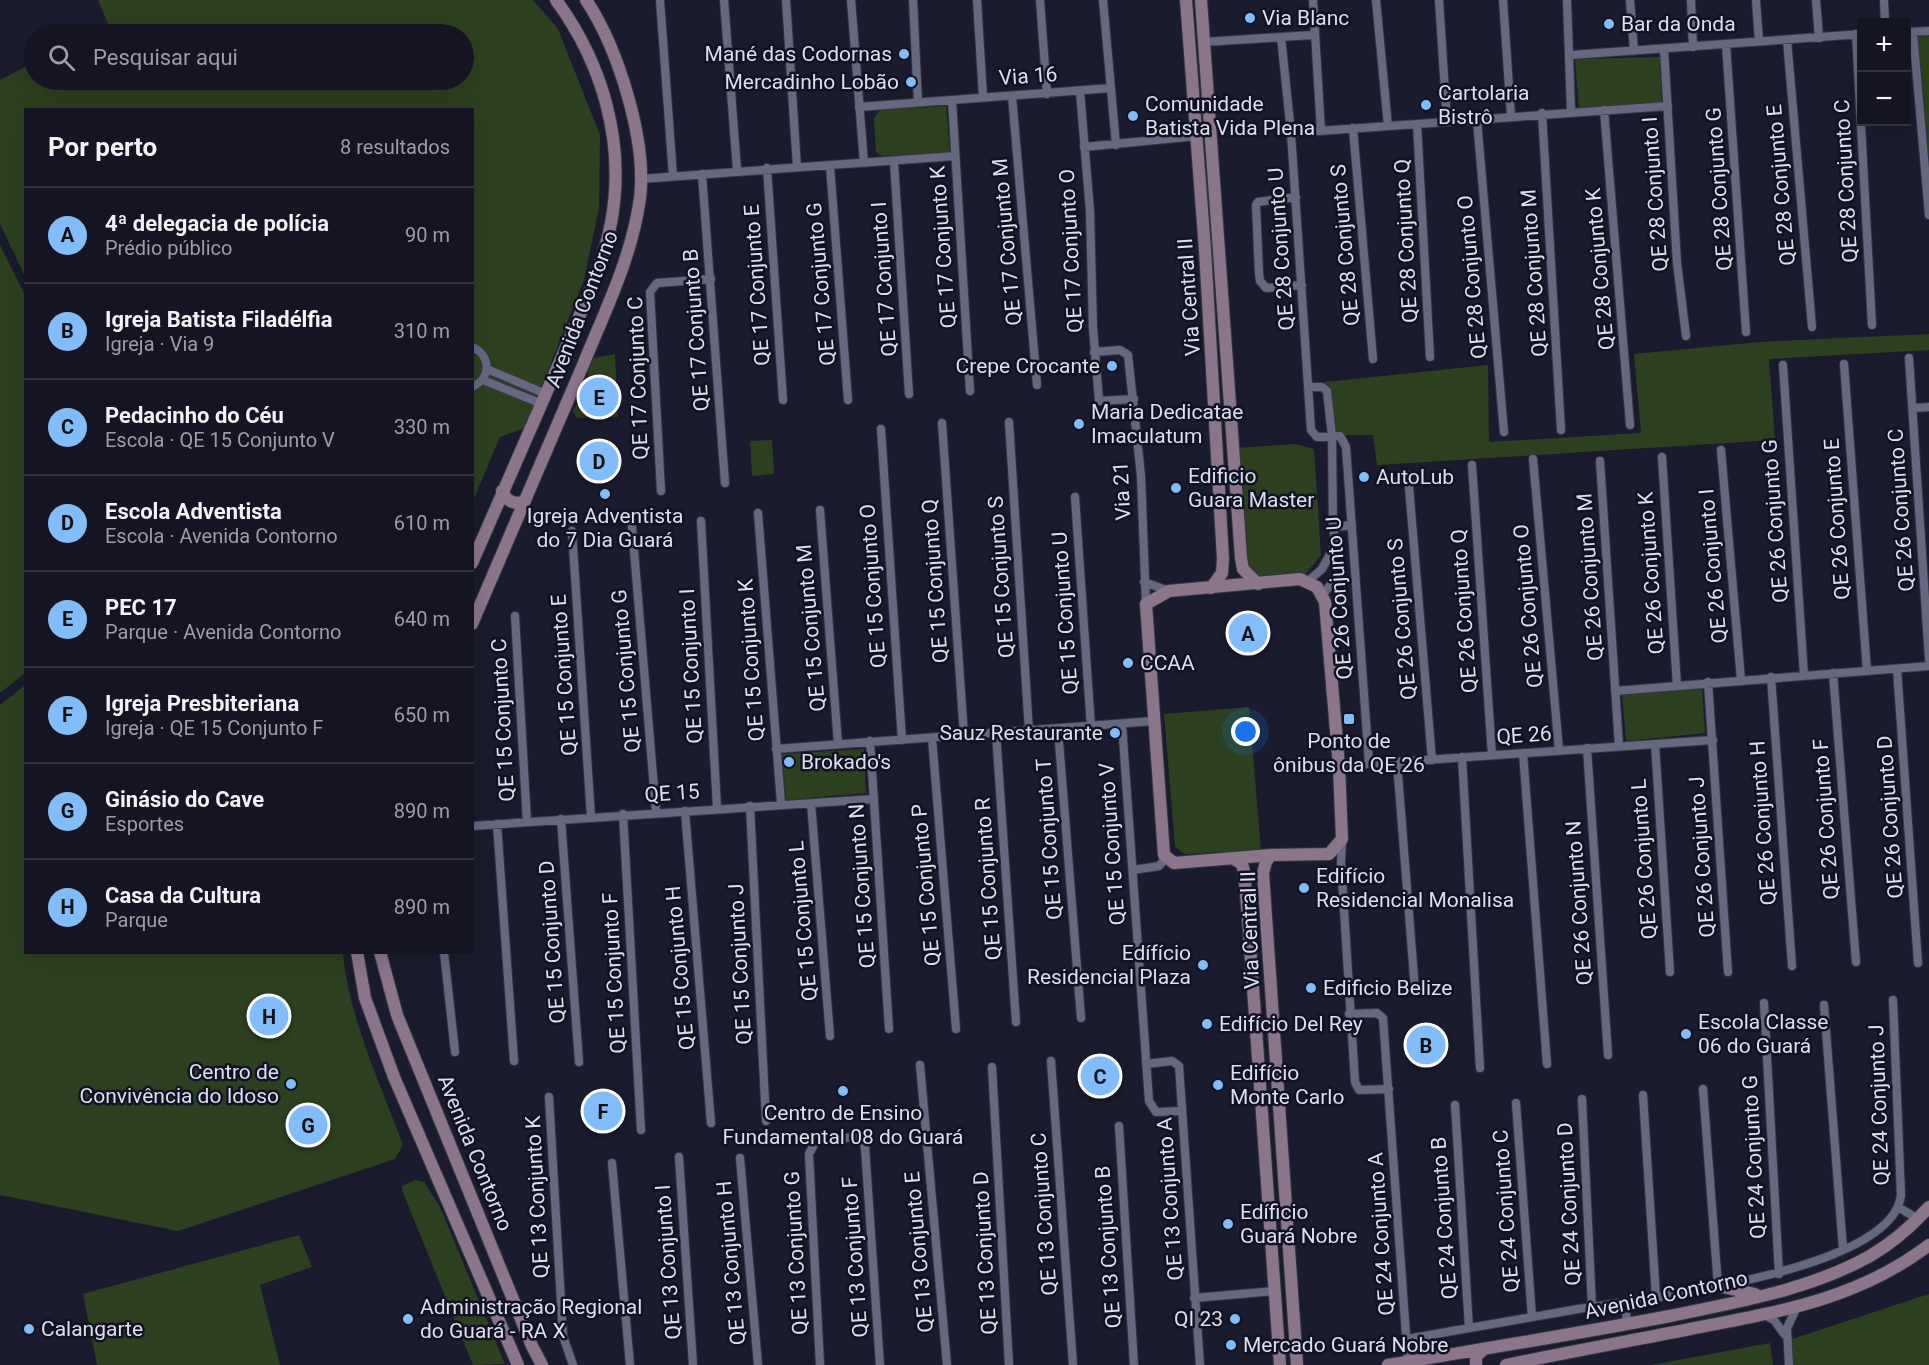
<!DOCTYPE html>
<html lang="pt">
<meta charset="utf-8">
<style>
:root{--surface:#141422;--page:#1d1d2a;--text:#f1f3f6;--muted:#9d9ea5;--line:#333340;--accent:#80bdfa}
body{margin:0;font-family:Roboto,sans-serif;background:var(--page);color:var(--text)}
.controls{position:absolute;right:18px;top:18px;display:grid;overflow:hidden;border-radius:0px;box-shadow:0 6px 24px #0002}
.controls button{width:54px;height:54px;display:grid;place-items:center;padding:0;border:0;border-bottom:2px solid var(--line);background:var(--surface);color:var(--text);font:30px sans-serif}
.you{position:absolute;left:1246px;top:732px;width:21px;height:21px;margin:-15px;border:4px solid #fff;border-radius:50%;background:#1a73e8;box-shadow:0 0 0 9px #1a73e833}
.badge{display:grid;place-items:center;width:39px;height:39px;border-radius:50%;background:var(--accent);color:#111;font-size:20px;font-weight:700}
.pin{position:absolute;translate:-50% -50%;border:3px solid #fff;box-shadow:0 2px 6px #0006}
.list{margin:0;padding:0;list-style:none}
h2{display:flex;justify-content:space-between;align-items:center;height:78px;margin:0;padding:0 24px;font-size:26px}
h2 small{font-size:20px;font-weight:400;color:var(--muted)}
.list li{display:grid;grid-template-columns:39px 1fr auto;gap:18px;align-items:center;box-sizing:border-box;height:96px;padding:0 24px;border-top:2px solid var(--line)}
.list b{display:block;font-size:22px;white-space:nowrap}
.list p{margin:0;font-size:20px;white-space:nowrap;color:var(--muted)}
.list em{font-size:20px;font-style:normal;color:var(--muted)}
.icon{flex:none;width:33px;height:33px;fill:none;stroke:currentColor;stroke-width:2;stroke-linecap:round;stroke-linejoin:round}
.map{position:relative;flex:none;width:1929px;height:1365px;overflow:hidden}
.search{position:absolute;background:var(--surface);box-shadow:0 6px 24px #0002;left:24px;top:24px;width:450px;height:66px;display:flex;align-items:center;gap:15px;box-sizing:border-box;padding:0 21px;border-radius:33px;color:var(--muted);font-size:22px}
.panel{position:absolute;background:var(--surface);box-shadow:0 6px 24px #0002;left:24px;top:108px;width:450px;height:846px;border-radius:0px}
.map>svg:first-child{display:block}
.green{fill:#2c401f}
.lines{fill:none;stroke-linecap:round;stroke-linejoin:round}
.street-casing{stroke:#353645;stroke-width:10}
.secondary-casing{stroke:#353645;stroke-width:14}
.street{stroke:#65687f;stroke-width:8}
.secondary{stroke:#8b758b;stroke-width:12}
.poi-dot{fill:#80bdfa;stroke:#111224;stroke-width:2}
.labels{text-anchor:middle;stroke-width:5;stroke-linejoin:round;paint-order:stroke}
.poi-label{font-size:21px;fill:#dddfec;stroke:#111224;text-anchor:start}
.street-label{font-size:21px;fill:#dddfec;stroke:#111224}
</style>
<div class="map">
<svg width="1929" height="1365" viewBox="0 0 1929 1365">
<rect width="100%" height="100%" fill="#1a1b2e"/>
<path class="green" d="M98,0H533L558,29L600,135L599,208L584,280L525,428L500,437L473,501L472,110H26L25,276L0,224V80L34,62V80H464V34H89L108,24Z
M1929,36V174L1916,37Z
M1660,57L1662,102L1579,108L1575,59Z
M946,106L950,152L882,156L876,152L874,118L880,110Z
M0,245L26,297L25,673L0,693Z
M1929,334V350L1769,359L1775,440L1377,465L1373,435H1333L1325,382L1488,365L1489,442L1641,433L1634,354L1759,342Z
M615,354L618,417L577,418L573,411L588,382V367L593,358Z
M772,440L774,474L752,476L750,441Z
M1295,444L1314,449L1321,555L1304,576L1255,580L1248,576L1234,448Z
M25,685L26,952L343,953C349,1019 380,1082 403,1145L395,1159L178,1231L0,1195V705Z
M1702,689L1705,733L1626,741L1622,695Z
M1249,707L1261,850L1184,854L1175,846L1164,714Z
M864,749L866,793L786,800L782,754Z
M415,1180L424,1182L440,1207L505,1364L473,1365L402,1190V1186Z
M299,1235L312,1267L260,1285L280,1365H97L83,1294Z
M1929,1294V1365H1791L1789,1340Z
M1770,1343L1773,1365H1651Z"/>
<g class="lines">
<defs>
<path id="street" d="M660,0L673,176
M724,0L737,170
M786,0L797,167
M851,0L864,163
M913,0L918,102
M977,0L983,97
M1040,0L1047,94
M1103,0L1116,145
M1313,0L1321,131
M1376,0L1388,126
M1439,0L1447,122
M1503,0L1511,116
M1567,0L1571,112
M1630,0L1634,51
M1691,0L1693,47
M1756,0L1759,41
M1816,0L1819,38
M1884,0L1885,22
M1906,32L1929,31
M1913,32L1929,215
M1856,34L1872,325
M1281,37L1291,133L1311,430L1317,437L1340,436L1346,447L1369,763
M1787,40L1812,327
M1204,42L1313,35
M1726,44L1746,332
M1664,49L1677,263L1686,336
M1571,55L1862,34
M1080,91L1090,211L1093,328L1099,401L1134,399
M1012,96L1037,385
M952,100L970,391
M859,107L1111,88
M1604,110L1630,425
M1542,113L1561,430
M1477,120L1504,432
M1417,124L1430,357
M1353,128L1373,359
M1291,133L1668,106
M1084,147L1197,136
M894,162L909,394
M830,166L848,400
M767,168L783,400
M702,174L725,483
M640,179L955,156
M1296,197L1258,202L1256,205L1259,273L1260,281L1266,288L1302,285
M472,347C491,355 492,378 472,387
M1094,352L1120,350L1128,355L1141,476L1146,604
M1909,358L1929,659
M1844,364L1867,671
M1783,365L1804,675
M487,369L546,394
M483,380L542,404
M1309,387H1322L1327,391L1332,436L1333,527L1339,565L1337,576L1323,595
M1913,408L1929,407
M1009,422L1029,731
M942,423L964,735
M881,429L902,740
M1721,450L1741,680
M1662,457L1677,686
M1533,459L1559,750
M1600,461L1619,746
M1472,465L1492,755
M1408,475L1432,760
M661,491L650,292L657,283L711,279
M1075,497L1091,727
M820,510L838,744
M758,513L781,803
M701,521L717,808
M632,527L656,812
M1333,527L1352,525
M572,531L591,817
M1308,581L1322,569L1335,545
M1144,582L1169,591
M515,616L527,822
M1897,669L1918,963
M1833,673L1856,962
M1771,677L1792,966
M1708,682L1728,972
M1615,691L1929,666
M1122,724L1149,1101L1156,1112L1182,1111
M1058,729L1081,1018
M996,733L1016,1022
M932,738L956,1029
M870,741L889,1029
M1655,744L1670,972
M1587,748L1608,1055
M776,749L1154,721
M1523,753L1547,1064
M1462,757L1480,1068
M1397,762L1415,990
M1339,766L1713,740
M811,803L830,1036
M750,806L766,1121
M685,811L711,1123
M623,814L641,1130
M561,819L579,1062
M497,824L514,1061
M472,826L874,799
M1342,840L1341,863L1355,1082L1359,1090L1389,1089
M1133,870L1159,866L1166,858
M444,952L455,1052
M1764,1003L1779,1274
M1824,1005L1843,1249
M1349,1014L1377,1013L1383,1018L1408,1362
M1051,1061L1073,1365
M1146,1064L1172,1061L1179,1066L1200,1365
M920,1065L947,1365
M992,1067L1009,1365
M1703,1089L1718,1286
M1643,1095L1656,1297
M549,1097L563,1336L573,1365
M1582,1099L1592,1307
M1516,1103L1532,1317
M1455,1105L1469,1328
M1119,1126L1134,1365
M679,1157L693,1365
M740,1158L758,1365
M612,1163L630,1365
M1898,1207L1918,1219
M1194,1298L1274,1291
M1624,1303L1628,1324
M1764,1315L1774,1320L1785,1335
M1407,1339C1464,1329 1520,1319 1578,1309C1640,1299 1893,1272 1901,1195L1893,1000
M820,1365L809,1154L816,1141L854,1137L862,1140L865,1147L880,1365
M1789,1365L1787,1328L1796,1309"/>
<path id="secondary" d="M1186,0L1205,250L1223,559L1222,573L1211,588
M1201,0L1241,558L1243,569L1258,584
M502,491C507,502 515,505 525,501
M472,563C501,495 532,427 561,359C579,315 602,270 611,223C626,144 603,64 556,0
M472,624C509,537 546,451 583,365C605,311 632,257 640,198C647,140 618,48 586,0
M1271,855L1174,863L1164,855L1146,604L1169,591L1300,579L1317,587L1325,602L1339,766L1342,839L1329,854L1271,855L1266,862L1263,873L1297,1365
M1234,859L1242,864L1244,871L1248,918L1280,1365
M357,952L365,998L394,1077L518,1365
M380,952L397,1015L532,1346L542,1365
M1718,1286L1755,1294
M1388,1365C1482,1349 1576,1334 1670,1316C1737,1302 1809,1290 1870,1256C1892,1243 1912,1226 1929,1207
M1476,1365V1356L1483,1350
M1506,1365C1568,1352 1629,1341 1690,1329C1777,1312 1857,1300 1929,1245"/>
</defs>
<use href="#street" class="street-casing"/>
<use href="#secondary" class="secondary-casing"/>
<use href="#street" class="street"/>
<use href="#secondary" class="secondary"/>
</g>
<g class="poi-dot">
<circle cx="1250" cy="18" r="6"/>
<circle cx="1609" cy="24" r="6"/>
<circle cx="904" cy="54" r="6"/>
<circle cx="911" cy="82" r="6"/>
<circle cx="1426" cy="105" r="6"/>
<circle cx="1133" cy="116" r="6"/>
<circle cx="1112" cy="366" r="6"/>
<circle cx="1079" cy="424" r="6"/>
<circle cx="1364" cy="477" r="6"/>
<circle cx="1176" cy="488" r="6"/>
<circle cx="605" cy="494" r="6"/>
<circle cx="1128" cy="663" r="6"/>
<rect x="1343" y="713" width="12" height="12" rx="3"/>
<circle cx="1115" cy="733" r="6"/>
<circle cx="789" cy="762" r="6"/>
<circle cx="1304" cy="888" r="6"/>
<circle cx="1203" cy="965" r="6"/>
<circle cx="1311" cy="988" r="6"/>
<circle cx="1207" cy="1024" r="6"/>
<circle cx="1686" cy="1034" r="6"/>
<circle cx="291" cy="1084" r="6"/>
<circle cx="1218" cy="1085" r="6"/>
<circle cx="843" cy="1091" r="6"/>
<circle cx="1228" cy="1224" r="6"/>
<circle cx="408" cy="1319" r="6"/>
<circle cx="1235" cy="1319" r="6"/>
<circle cx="29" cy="1329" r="6"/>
<circle cx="1231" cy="1345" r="6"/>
</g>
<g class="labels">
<g class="poi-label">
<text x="1262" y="25">Via Blanc</text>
<text x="1621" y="31">Bar da Onda</text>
<text x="892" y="61" text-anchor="end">Mané das Codornas</text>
<text x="899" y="89" text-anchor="end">Mercadinho Lobão</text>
<text x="1438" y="100">Cartolaria<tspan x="1438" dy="24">Bistrô</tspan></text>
<text x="1145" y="111">Comunidade<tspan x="1145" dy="24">Batista Vida Plena</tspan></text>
<text x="1100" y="373" text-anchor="end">Crepe Crocante</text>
<text x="1091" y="419">Maria Dedicatae<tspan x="1091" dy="24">Imaculatum</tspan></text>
<text x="1188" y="483">Edificio<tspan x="1188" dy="24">Guara Master</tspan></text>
<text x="1376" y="484">AutoLub</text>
<text x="605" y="523" text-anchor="middle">Igreja Adventista<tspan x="605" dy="24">do 7 Dia Guará</tspan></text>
<text x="1140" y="670">CCAA</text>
<text x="1103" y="740" text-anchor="end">Sauz Restaurante</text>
<text x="1349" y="748" text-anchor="middle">Ponto de<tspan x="1349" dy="24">ônibus da QE 26</tspan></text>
<text x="801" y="769">Brokado's</text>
<text x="1316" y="883">Edifício<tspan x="1316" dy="24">Residencial Monalisa</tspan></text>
<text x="1191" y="960" text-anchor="end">Edífício<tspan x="1191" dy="24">Residencial Plaza</tspan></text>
<text x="1323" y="995">Edificio Belize</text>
<text x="1698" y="1029">Escola Classe<tspan x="1698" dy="24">06 do Guará</tspan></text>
<text x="1219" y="1031">Edifício Del Rey</text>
<text x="279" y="1079" text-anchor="end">Centro de<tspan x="279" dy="24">Convivência do Idoso</tspan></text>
<text x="1230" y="1080">Edifício<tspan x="1230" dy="24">Monte Carlo</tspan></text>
<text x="843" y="1120" text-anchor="middle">Centro de Ensino<tspan x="843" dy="24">Fundamental 08 do Guará</tspan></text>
<text x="1240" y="1219">Edíficio<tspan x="1240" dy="24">Guará Nobre</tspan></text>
<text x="420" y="1314">Administração Regional<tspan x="420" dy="24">do Guará - RA X</tspan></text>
<text x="1223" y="1326" text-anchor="end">QI 23</text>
<text x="41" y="1336">Calangarte</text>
<text x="1243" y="1352">Mercado Guará Nobre</text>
</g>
<g class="street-label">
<text transform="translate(1028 76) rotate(-4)" y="7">Via 16</text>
<text transform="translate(1846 181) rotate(-93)" y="7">QE 28 Conjunto C</text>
<text transform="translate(1781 185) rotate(-95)" y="7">QE 28 Conjunto E</text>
<text transform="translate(1719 189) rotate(-94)" y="7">QE 28 Conjunto G</text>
<text transform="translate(1655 194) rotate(-94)" y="7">QE 28 Conjunto I</text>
<text transform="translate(1406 241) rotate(-93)" y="7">QE 28 Conjunto Q</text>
<text transform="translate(1007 242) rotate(-95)" y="7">QE 17 Conjunto M</text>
<text transform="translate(1345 245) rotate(-95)" y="7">QE 28 Conjunto S</text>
<text transform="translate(943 247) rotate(-94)" y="7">QE 17 Conjunto K</text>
<text transform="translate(1281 249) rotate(-94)" y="7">QE 28 Conjunto U</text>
<text transform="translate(1071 251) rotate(-93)" y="7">QE 17 Conjunto O</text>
<text transform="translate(1600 269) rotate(-95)" y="7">QE 28 Conjunto K</text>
<text transform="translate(1534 273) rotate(-94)" y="7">QE 28 Conjunto M</text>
<text transform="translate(1472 277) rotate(-95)" y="7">QE 28 Conjunto O</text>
<text transform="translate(884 279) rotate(-94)" y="7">QE 17 Conjunto I</text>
<text transform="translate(821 284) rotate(-95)" y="7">QE 17 Conjunto G</text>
<text transform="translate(757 285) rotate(-94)" y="7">QE 17 Conjunto E</text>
<text transform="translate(1189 297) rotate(-94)" y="7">Via Central II</text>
<text transform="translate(582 309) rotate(-69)" y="7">Avenida Contorno</text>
<text transform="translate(696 330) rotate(-94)" y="7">QE 17 Conjunto B</text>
<text transform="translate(638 378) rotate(-92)" y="7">QE 17 Conjunto C</text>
<text transform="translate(1122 491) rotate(-93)" y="7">Via 21</text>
<text transform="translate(1901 510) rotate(-94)" y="7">QE 26 Conjunto C</text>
<text transform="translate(1837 519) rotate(-94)" y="7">QE 26 Conjunto E</text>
<text transform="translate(1775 521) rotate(-94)" y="7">QE 26 Conjunto G</text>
<text transform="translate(1713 566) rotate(-95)" y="7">QE 26 Conjunto I</text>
<text transform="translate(1651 573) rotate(-94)" y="7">QE 26 Conjunto K</text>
<text transform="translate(1001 577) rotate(-94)" y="7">QE 15 Conjunto S</text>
<text transform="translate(1590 577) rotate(-94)" y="7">QE 26 Conjunto M</text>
<text transform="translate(935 581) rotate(-94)" y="7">QE 15 Conjunto Q</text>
<text transform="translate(873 586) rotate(-94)" y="7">QE 15 Conjunto O</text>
<text transform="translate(1339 598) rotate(-94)" y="7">QE 26 Conjunto U</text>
<text transform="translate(1528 606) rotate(-95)" y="7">QE 26 Conjunto O</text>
<text transform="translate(1464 611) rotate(-94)" y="7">QE 26 Conjunto Q</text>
<text transform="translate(1065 613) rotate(-94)" y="7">QE 15 Conjunto U</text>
<text transform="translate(1402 619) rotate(-95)" y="7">QE 26 Conjunto S</text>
<text transform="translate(811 628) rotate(-95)" y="7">QE 15 Conjunto M</text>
<text transform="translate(751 660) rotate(-94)" y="7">QE 15 Conjunto K</text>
<text transform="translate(691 666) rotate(-93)" y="7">QE 15 Conjunto I</text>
<text transform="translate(626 671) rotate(-95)" y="7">QE 15 Conjunto G</text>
<text transform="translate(564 675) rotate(-94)" y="7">QE 15 Conjunto E</text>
<text transform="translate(503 720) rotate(-93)" y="7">QE 15 Conjunto C</text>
<text transform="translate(1524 735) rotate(-4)" y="7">QE 26</text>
<text transform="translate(672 793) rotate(-4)" y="7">QE 15</text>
<text transform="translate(1890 817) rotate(-94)" y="7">QE 26 Conjunto D</text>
<text transform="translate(1826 819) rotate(-94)" y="7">QE 26 Conjunto F</text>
<text transform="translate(1763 823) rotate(-94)" y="7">QE 26 Conjunto H</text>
<text transform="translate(1049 839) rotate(-94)" y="7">QE 15 Conjunto T</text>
<text transform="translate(1112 844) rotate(-94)" y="7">QE 15 Conjunto V</text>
<text transform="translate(1702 857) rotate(-94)" y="7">QE 26 Conjunto J</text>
<text transform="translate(1644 859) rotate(-94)" y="7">QE 26 Conjunto L</text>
<text transform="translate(988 879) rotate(-94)" y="7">QE 15 Conjunto R</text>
<text transform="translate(926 885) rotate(-95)" y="7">QE 15 Conjunto P</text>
<text transform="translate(862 886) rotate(-94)" y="7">QE 15 Conjunto N</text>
<text transform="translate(1579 903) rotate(-94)" y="7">QE 26 Conjunto N</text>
<text transform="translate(803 921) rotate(-95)" y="7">QE 15 Conjunto L</text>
<text transform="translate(1250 930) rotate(-92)" y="7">Via Central II</text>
<text transform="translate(552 942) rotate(-94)" y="7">QE 15 Conjunto D</text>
<text transform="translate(740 964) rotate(-93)" y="7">QE 15 Conjunto J</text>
<text transform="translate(680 968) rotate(-95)" y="7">QE 15 Conjunto H</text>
<text transform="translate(614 973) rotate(-93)" y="7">QE 15 Conjunto F</text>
<text transform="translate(1879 1105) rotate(-92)" y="7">QE 24 Conjunto J</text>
<text transform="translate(475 1153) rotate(68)" y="7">Avenida Contorno</text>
<text transform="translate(1754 1157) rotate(-93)" y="7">QE 24 Conjunto G</text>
<text transform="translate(537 1197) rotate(-93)" y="7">QE 13 Conjunto K</text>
<text transform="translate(1170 1199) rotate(-94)" y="7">QE 13 Conjunto A</text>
<text transform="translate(1569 1204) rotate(-93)" y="7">QE 24 Conjunto D</text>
<text transform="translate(1506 1211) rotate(-94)" y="7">QE 24 Conjunto C</text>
<text transform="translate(1044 1214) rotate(-94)" y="7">QE 13 Conjunto C</text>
<text transform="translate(1444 1218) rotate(-94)" y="7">QE 24 Conjunto B</text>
<text transform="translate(1381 1234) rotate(-94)" y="7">QE 24 Conjunto A</text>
<text transform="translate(1108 1247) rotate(-94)" y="7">QE 13 Conjunto B</text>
<text transform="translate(919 1252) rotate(-95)" y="7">QE 13 Conjunto E</text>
<text transform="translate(796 1253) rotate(-93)" y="7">QE 13 Conjunto G</text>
<text transform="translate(985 1253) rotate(-93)" y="7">QE 13 Conjunto D</text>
<text transform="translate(855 1257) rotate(-94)" y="7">QE 13 Conjunto F</text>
<text transform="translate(668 1262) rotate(-94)" y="7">QE 13 Conjunto I</text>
<text transform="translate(731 1263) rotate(-95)" y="7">QE 13 Conjunto H</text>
<text transform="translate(1666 1295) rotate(-12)" y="7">Avenida Contorno</text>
</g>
</g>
</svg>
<div class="controls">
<button>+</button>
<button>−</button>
</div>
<div class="you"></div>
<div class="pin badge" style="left:1248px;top:633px">A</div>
<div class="pin badge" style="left:1426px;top:1045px">B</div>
<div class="pin badge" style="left:1100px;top:1076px">C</div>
<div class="pin badge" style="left:599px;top:461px">D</div>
<div class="pin badge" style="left:599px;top:397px">E</div>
<div class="pin badge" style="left:603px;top:1111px">F</div>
<div class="pin badge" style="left:308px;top:1125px">G</div>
<div class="pin badge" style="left:269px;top:1016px">H</div>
<div class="search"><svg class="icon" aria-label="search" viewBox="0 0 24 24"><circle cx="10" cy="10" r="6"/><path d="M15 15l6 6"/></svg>Pesquisar aqui</div>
<section class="panel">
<h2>Por perto<small>8 resultados</small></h2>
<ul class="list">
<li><span class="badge">A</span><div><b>4ª delegacia de polícia</b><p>Prédio público</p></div><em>90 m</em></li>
<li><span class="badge">B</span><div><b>Igreja Batista Filadélfia</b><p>Igreja · Via 9</p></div><em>310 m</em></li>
<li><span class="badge">C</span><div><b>Pedacinho do Céu</b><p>Escola · QE 15 Conjunto V</p></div><em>330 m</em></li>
<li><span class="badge">D</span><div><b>Escola Adventista</b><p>Escola · Avenida Contorno</p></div><em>610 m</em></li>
<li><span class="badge">E</span><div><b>PEC 17</b><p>Parque · Avenida Contorno</p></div><em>640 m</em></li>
<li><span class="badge">F</span><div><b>Igreja Presbiteriana</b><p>Igreja · QE 15 Conjunto F</p></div><em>650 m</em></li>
<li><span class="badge">G</span><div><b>Ginásio do Cave</b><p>Esportes</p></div><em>890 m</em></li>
<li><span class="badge">H</span><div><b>Casa da Cultura</b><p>Parque</p></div><em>890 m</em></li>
</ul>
</section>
</div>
